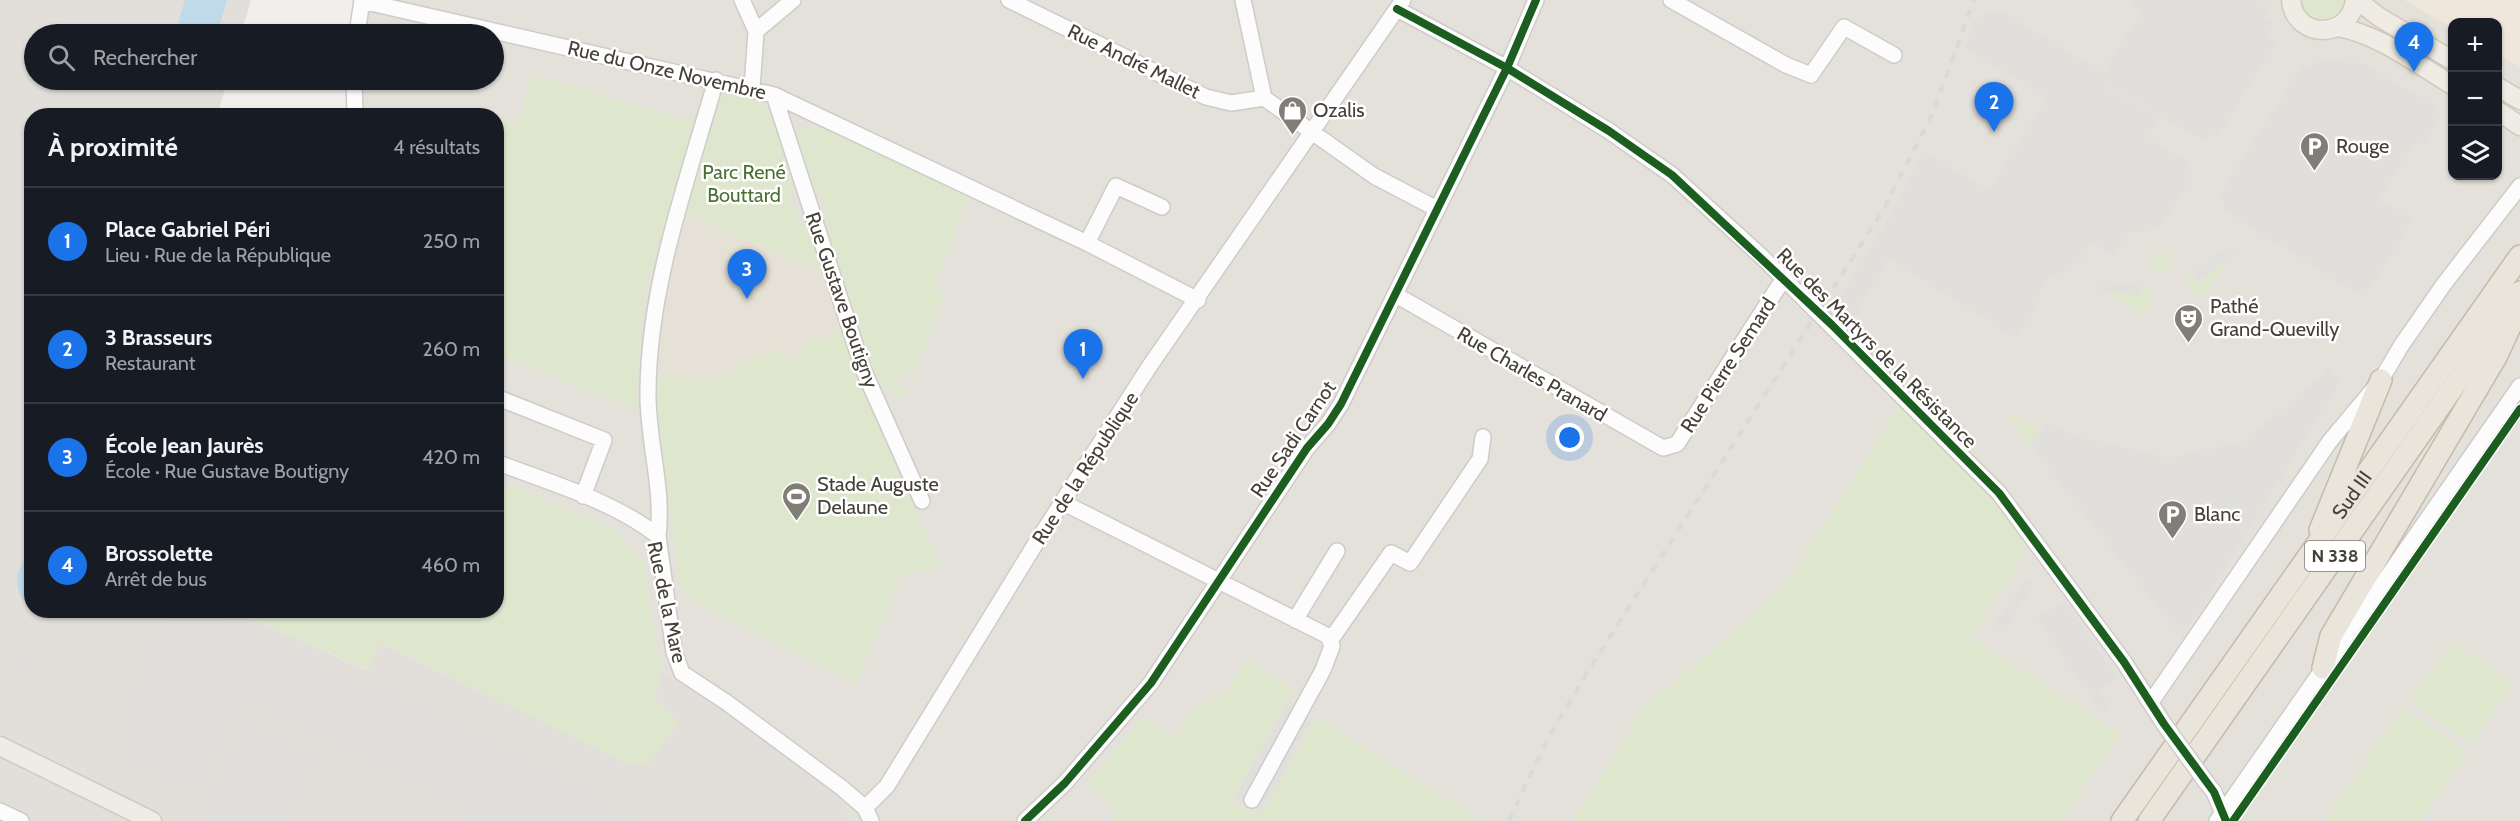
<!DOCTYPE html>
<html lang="fr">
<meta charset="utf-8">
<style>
:root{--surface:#171b24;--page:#242831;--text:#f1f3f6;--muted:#9ea1a6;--line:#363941;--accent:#1a73e8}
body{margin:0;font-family:Cabin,sans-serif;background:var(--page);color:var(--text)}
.controls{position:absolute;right:18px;top:18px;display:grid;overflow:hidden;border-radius:12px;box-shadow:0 2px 4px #0004}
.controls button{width:54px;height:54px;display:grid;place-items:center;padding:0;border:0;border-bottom:2px solid var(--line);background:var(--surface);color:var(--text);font:30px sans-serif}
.you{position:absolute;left:1570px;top:438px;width:21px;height:21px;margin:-15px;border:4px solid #fff;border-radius:50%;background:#1a73e8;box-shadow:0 0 0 9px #1a73e833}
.badge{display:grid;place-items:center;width:39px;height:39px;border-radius:50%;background:var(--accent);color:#fff;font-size:20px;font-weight:700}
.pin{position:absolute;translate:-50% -50px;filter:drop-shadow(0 2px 3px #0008)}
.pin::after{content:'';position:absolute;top:32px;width:21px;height:18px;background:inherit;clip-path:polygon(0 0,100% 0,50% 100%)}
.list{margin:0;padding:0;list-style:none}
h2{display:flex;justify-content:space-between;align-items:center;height:78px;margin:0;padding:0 24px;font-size:26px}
h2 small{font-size:20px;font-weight:400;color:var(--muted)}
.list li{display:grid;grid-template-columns:39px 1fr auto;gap:18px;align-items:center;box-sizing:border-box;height:108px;padding:0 24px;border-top:2px solid var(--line)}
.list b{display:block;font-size:22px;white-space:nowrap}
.list p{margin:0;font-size:20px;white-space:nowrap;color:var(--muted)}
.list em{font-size:20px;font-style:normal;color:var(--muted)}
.icon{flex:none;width:33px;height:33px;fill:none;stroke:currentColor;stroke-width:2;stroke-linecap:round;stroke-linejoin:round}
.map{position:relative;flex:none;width:2520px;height:821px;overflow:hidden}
.search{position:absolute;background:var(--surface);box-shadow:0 2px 4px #0004;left:24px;top:24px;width:480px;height:66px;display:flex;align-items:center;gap:15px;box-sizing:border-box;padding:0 21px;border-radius:33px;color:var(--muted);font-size:22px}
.panel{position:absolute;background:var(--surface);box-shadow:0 2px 4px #0004;left:24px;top:108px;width:480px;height:510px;border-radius:24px}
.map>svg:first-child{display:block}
.residential{fill:#e4e0da}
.commercial{fill:#efe7dc}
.industrial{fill:#e2dfdb}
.education{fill:#e6e1d7}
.green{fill:#dee7ce}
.parking{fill:#e1dfdc}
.water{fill:#c1daea}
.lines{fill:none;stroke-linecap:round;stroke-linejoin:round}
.minor-casing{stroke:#ceccc9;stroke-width:18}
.major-casing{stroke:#d1c9bb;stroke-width:21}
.highway-casing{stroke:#c5baaa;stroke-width:24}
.minor{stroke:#fdfcfc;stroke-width:15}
.major{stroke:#efece5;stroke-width:18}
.highway{stroke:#eae5db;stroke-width:21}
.rail{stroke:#d9d9d8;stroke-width:4;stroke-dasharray:8 8;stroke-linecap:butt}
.minor-bridge-casing{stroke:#ceccc9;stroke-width:18;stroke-linecap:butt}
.minor-bridge{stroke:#fdfcfc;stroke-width:15}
.cycleway-casing{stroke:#fff;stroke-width:11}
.cycleway{stroke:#1b5e20;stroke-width:8}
.labels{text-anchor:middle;stroke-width:5;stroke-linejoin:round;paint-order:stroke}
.shield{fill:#fff;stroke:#7d7974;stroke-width:1.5}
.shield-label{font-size:18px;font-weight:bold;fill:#454038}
.street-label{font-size:20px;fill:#454038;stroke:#fff}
.poi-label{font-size:20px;fill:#454038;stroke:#fff;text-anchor:start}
.park-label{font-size:20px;fill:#4a7131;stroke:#fff}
</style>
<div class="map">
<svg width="2520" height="821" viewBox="0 0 2520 821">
<rect width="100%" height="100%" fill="#f1eeeb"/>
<path class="residential" d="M370,0H2405L2452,28V176H2498V55L2520,66V821H850L846,801L720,705L661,671L643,561L615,529L497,480L496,116H352L358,80H494V34H365Z"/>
<path class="commercial" d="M2405,0H2520V66L2498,55V22H2452V28Z"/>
<path class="industrial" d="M0,0H251L241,34H34V80H228L217,115L32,116V610L235,611L367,670L379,642L629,764L654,699L661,671L720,705L846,801L850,821H0Z"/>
<path class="education" d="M686,213L823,274L843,333L835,328L825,343L809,340L797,357L799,358L795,364L773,348L723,377L706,379L657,375L663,302Z"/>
<path class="green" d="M2301,0H2347C2341,19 2323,27 2307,13Z
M533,74L697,123L645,289L635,409L497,355V123L498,118L518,124Z
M722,92L758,99L768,108L794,187L790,191L799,220L805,223L823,274L686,213Z
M804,128H825L969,196L933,289L945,294L914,376L903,371L898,385L909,389L905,399L889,392L886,385L879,387L826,236L830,231L820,194L812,192L794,137L797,131Z
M2152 261a10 10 0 1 1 20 0a10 10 0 1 1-20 0Z
M2230,257L2204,298H2199L2184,282L2192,273L2199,281Z
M2141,286L2153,290L2147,311L2142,312L2101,290L2139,295Z
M835,328L843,333L856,373L941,567L901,576L856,684L688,599L679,582L657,410V375L706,379L723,377L773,348L795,364L799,359L796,357L812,334L825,342Z
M1899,406L1996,503L2028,547L1970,637L2120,734L2060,821H1573L1643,709L1782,590Z
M2011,413L2042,432L2031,447L2007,416Z
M497,480L615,529L643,561L661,671L654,699L679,721L649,763L629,764L380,643L368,670L235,611L496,610Z
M2452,642L2513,684L2472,744L2410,702Z
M1245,660L1294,689L1231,801L1260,816L1317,717L1481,821H1111L1118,809L1088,783L1143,717L1174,737L1195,708L1228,690Z
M2402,708L2468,752L2425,815L2421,821H2325Z"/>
<path class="parking" d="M2132,0H2259L2269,6L2264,17L2270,20L2273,27L2268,37L2276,42L2217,139L2208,134L2203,141L2110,85L2108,88L2159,118L2147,137L2189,162L2185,171L2193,176L2162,226L2134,234L2129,231L2114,257L2089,242L2086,262H2076L2068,272L2050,276L2040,292L2039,304L2016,338L1889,259L1852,318L1834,306L1887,222L1923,152L1989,189L2046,100L2044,95L1965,48L1973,26L1984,21L1982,12L2006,14L2103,73L2141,11L2130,3Z
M2352,56L2436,107L2431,115L2439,120L2424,145L2417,141L2379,199L2413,220L2365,298L2238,220L2224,208L2225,204L2217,199L2302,64L2309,68L2317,61L2330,58L2347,63Z
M2229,246L2235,253L2198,281L2192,273Z
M2096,280L2141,286L2139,295L2094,289Z
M2328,368L2341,381L2187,629L2178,624L2174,628L2031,447L2046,423L2070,435L2170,458L2244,441L2324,374Z
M2026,580L2034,584L2002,634L1992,628Z
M2064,601L2117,677L2099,690L2109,706L2101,712L2037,618Z
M182,611H199L395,698L601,800L629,821H468L463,802L245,697L195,781L168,778L133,763L126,738L131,710L160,626Z
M24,649L34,652L27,676L16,673Z
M1286,706L1312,719L1260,812L1234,799Z
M248,724L315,756L285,821H220L200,811Z"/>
<path class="water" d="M185,0H227L217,34L178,23Z
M31,556V606C12,594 12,568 31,556Z"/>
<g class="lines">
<defs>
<path id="minor" d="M742,0L756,31
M1009,0L1206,97L1231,103L1264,98
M1243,0L1264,98L1374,176L1437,209
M1671,0L1786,65L1811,75L1844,27L1894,55
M362,1L774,95L1087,243L1198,300
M1397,9L1507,68L1609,131L1672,175L1761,256L1999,493L2124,662L2164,724
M357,34L362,0
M354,80L355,116
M752,88L756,31L793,0
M774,95L863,369L922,501
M1087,243L1116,186L1162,207
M1396,295L1663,448L1677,444L1784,278
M496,397L604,440L583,496
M496,462C550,483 612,500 658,536L674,652L682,673L726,702L842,788L865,808L871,821
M1062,502L1328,636L1332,646L1323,670L1252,800
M658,536C664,487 647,440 648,391C649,284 687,182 716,80
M1295,620L1337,551
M1330,641L1391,553L1410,563L1480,459L1483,437
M2151,702L2330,441L2381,380L2401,346L2444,284L2520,186
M2206,782L2214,792L2225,818
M865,808L887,786L1036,543L1149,367L1403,0
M0,811L21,821
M1025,821L1065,783L1151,683L1307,448L1328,424L1341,404L1507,68L1536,0
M2217,821L2520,386"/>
<path id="major" d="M2291,0C2295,40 2350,40 2355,0
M2357,0L2379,17L2452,60
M2338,27C2380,35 2417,64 2452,85
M2498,87L2520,100
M2498,111L2520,126
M0,746L152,821"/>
<g id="highway">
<path d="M2320,530L2381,380"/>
<path d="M2323,668L2331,636L2496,357L2516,314"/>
<path id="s1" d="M2122,821L2520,256"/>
<path d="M2149,821L2520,292"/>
</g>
</defs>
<use href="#minor" class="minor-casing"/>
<use href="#major" class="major-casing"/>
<use href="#highway" class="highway-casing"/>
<use href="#minor" class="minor"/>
<use href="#major" class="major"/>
<use href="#highway" class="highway"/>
<path class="rail" d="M1509,821L1546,742L1588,671L1882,212L1932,115L1974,0"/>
<defs>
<path id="minor-bridge" d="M2164,724L2206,782"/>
</defs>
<use href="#minor-bridge" class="minor-bridge-casing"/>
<use href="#minor-bridge" class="minor-bridge"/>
<defs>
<path id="cycleway" d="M1397,9L1507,68L1609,131L1672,175L1832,325L1999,493L2124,662L2164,724L2214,792L2226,821
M1025,821L1065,783L1151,683L1307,448L1328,424L1341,404L1507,68L1536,0
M2233,821L2520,409"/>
</defs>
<use href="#cycleway" class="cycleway-casing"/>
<use href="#cycleway" class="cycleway"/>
</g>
<defs>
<symbol id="shop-pin" viewBox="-11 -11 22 30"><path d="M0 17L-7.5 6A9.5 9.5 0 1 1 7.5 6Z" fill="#817d77" stroke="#fff"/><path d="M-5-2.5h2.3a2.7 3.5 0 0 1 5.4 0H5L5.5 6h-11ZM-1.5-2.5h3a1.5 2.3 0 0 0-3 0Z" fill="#fff"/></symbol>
<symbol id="parking-pin" viewBox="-11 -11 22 30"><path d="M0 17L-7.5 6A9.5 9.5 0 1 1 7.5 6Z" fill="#817d77" stroke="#fff"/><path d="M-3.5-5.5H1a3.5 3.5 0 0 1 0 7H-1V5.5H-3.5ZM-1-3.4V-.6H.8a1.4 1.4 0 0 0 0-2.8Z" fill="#fff"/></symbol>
<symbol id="theatre-pin" viewBox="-11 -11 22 30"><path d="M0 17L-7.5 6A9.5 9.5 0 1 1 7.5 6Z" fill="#817d77" stroke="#fff"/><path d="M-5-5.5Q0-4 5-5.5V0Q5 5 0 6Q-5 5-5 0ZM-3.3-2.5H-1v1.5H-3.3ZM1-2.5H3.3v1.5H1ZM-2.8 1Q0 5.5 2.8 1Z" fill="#fff"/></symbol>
<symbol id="stadium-pin" viewBox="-11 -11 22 30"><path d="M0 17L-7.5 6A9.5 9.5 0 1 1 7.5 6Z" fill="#817d77" stroke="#fff"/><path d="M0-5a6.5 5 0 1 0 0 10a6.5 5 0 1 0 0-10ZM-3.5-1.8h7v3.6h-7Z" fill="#fff"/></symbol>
</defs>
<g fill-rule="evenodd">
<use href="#shop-pin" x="1276" y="94" width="33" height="45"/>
<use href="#parking-pin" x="2298" y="130" width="33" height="45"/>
<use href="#theatre-pin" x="2172" y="302" width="33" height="45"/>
<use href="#stadium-pin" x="780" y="480" width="33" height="45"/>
<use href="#parking-pin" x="2156" y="498" width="33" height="45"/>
</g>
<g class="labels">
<rect class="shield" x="2305" y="541" width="60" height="30" rx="4.5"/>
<g class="shield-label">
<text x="2335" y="562">N 338</text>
</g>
<g class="street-label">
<text transform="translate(1134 61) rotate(26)" y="7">Rue André Mallet</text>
<text transform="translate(667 70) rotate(13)" y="7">Rue du Onze Novembre</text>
<text transform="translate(842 300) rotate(71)" y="7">Rue Gustave Boutigny</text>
<text transform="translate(1877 348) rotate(45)" y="7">Rue des Martyrs de la Résistance</text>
<text transform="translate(1728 365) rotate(-57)" y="7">Rue Pierre Semard</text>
<text transform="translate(1532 374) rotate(30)" y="7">Rue Charles Pranard</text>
<text transform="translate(1293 439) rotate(-56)" y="7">Rue Sadi Carnot</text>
<text transform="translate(1085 468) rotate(-57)" y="7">Rue de la République</text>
<text dy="7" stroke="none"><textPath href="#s1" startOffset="399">Sud III</textPath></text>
<text transform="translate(667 602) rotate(78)" y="7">Rue de la Mare</text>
</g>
<g class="poi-label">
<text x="1313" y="117">Ozalis</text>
<text x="2336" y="153">Rouge</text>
<text x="2210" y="313">Pathé<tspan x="2210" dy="23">Grand-Quevilly</tspan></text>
<text x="817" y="491">Stade Auguste<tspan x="817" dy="23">Delaune</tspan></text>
<text x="2194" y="521">Blanc</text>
</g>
<g class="park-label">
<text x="744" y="179">Parc René<tspan x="744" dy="23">Bouttard</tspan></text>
</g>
</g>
</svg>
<div class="controls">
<button>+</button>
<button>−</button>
<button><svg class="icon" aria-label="layers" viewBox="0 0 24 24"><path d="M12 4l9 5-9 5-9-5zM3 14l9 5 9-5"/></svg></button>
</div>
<div class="you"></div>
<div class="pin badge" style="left:1083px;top:379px">1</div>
<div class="pin badge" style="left:1994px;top:132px">2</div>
<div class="pin badge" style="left:747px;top:299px">3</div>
<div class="pin badge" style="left:2414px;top:72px">4</div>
<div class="search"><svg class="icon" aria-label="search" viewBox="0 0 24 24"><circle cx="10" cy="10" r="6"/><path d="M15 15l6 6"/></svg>Rechercher</div>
<section class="panel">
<h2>À proximité<small>4 résultats</small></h2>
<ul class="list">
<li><span class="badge">1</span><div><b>Place Gabriel Péri</b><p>Lieu · Rue de la République</p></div><em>250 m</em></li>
<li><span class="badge">2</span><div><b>3 Brasseurs</b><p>Restaurant</p></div><em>260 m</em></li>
<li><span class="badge">3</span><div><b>École Jean Jaurès</b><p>École · Rue Gustave Boutigny</p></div><em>420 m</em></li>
<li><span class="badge">4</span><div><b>Brossolette</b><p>Arrêt de bus</p></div><em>460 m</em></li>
</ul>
</section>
</div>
